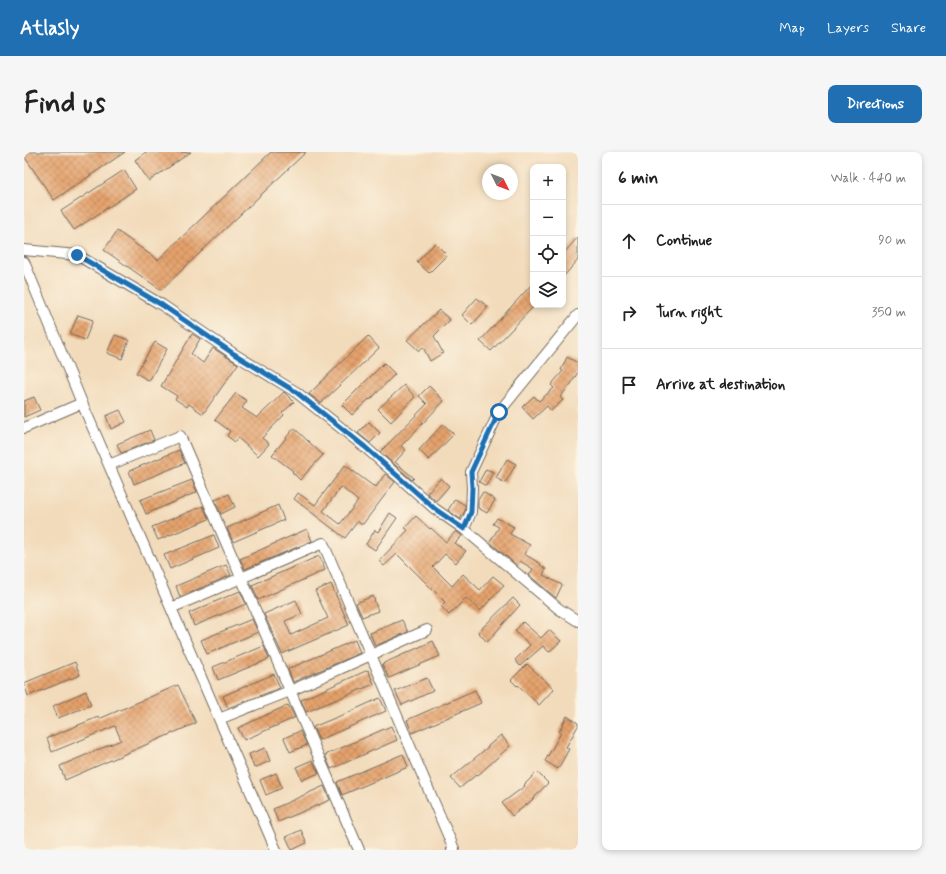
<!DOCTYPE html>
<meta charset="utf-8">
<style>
:root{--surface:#fff;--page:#f6f6f6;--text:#222;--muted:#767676;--line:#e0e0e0;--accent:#1f6fb2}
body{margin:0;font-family:Mynerve,sans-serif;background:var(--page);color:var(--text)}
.controls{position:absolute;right:12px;top:12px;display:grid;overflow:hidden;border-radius:8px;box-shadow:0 2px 6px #0003}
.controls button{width:36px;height:36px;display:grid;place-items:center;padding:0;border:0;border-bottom:1px solid var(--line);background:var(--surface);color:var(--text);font:20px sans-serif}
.compass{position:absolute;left:458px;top:12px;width:36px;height:36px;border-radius:50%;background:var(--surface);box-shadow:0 2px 6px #0003;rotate:132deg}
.stop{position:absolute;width:12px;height:12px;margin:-9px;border:3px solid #1f6fb2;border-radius:50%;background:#fff}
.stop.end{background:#1f6fb2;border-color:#fff;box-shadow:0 1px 4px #0008}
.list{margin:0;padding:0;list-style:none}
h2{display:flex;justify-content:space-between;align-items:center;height:52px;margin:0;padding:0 16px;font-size:17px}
h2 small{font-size:13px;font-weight:400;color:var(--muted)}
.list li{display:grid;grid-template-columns:26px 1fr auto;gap:12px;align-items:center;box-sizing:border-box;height:72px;padding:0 16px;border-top:1px solid var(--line)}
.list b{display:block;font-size:15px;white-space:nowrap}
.list em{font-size:13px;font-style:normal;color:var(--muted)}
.icon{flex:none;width:22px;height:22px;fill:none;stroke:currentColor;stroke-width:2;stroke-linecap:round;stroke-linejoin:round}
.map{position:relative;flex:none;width:554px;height:698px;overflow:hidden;border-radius:8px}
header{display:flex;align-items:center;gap:24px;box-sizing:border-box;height:56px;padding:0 20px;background:var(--accent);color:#fff}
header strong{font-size:19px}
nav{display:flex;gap:22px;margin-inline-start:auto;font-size:14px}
.intro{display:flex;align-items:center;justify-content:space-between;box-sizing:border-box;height:96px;padding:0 24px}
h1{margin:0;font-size:28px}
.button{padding:10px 18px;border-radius:8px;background:var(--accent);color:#fff;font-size:14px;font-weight:700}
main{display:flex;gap:24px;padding:0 24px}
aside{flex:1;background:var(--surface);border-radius:8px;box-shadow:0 2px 6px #0003}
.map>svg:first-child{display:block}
.building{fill:url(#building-cross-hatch);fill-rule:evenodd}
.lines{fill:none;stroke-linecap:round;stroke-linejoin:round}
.minor-casing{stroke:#71695d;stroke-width:12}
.minor{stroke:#fff;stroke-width:10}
.route{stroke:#1f6fb2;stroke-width:5}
</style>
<header>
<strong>Atlasly</strong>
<nav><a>Map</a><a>Layers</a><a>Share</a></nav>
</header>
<div class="intro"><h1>Find us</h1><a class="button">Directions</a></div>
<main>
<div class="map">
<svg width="554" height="698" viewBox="0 0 554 698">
<defs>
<pattern id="building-cross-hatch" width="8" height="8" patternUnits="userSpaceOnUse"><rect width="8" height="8" fill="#e5a26c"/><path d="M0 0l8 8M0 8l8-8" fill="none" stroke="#ba8459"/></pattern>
</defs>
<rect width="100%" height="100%" fill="#fcf5e5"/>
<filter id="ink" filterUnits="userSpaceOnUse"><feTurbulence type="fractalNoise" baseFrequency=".025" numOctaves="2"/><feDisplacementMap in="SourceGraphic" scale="8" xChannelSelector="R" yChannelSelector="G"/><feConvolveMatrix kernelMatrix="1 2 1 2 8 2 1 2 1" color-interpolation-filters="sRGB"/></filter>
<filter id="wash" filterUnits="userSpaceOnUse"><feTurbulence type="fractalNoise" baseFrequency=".012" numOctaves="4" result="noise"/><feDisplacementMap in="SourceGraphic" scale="16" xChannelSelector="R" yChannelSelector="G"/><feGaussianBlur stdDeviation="0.9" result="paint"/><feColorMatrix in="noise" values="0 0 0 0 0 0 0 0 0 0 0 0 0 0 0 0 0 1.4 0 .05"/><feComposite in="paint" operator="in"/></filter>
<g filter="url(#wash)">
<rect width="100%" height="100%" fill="#f2dbbb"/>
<g id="blocks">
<path class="building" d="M0,0H101L30,48L0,4Z
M122,0H167L125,29L111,8Z
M247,0H282L137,138L80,98L93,79L134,108Z
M100,18L112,37L50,78L37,59Z
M554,85V108L539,125V102Z
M411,91L423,103L405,121L393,110Z
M509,131V155L467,199L456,189Z
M453,146L464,155L448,173L438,163Z
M415,158L426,168L410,184L419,201L406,209L399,195L395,199L383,188Z
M54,163L69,168L61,188L46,182Z
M168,182L176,187L167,202L179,211L189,196L214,212L179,262L165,252L163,255L151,247L153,244L137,234Z
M91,183L105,188L98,207L83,201Z
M344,184L355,196L297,251L285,242Z
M131,190L143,197L125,229L112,221Z
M543,205L554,211V220L547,232L536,245L539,248L527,259L523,254L509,267L498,255L510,244L515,249L530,236L527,233L539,219L537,218Z
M360,211L371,222L346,248L345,247L328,263L318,253Z
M380,233L391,245L367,270L354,257Z
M405,234L420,249L377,294L382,298L371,310L390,326L388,328L356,300L403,252L395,244Z
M260,240L270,250L258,261L260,263L238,286L245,292L234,304L214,286L211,290L203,284L206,279L191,268L212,241L223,249L218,256L233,266Z
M10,245L16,258L0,265V249Z
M96,258L102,270L87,277L82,264Z
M345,270L356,281L346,291L334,281Z
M419,272L430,282L405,308L395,298Z
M270,276L299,303L276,328L268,320L269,319L248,303Z
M126,278L130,288L97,301L93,292Z
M155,298L161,311L110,332L105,319Z
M483,307L492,312L481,331L472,326Z
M321,313L349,334L350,333L352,335L361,322L371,330L339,372H336L334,369L321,386L270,347L274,341L291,353ZM317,335L334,349L316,372L299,359Z
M462,317L469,320L462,334L455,330Z
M417,326L425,334L412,349L403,341Z
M168,328L173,340L122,362L116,348Z
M459,340L471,348L463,361L454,356V348Z
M205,342L211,355L197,362L191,348Z
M431,347L441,353V359L436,367L424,358Z
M254,353L260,368L209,390L203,376Z
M179,354L185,367L134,388L128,375Z
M366,361L373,366L351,398L342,392L351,378L354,380Z
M392,364L406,377L407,376L422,390L432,379L438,384L431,391L442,399L432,411L421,402L409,415L428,434L439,422L456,438L469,424L480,433L456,459L442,446L425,463L417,454L421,450L373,402L360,414L355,409L384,378L381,376Z
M473,366L490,375L486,382L506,393L500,402L517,412L516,413L522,417L519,423L538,433L532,446L505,423L509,417L496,409L493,414L466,390L475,375L469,372Z
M283,377L288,389L221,417L216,407Z
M190,383L195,396L146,417L140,403Z
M295,404L301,418L234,448L228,433Z
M202,413L207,423L156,445L152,434Z
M307,432L325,473L258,502L240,462L272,448L278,462L261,469L267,483L289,473L304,466L291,439Z
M216,439L222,452L170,474L165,461Z
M349,444L354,459L338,465L332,451Z
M489,446L496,453L463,490L454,480Z
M228,467L234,480L183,502L177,488Z
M378,468L384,480L351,494L346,481Z
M499,470L517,486L525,478L537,489L525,500L519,494L496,514L491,508L506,493L491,479Z
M331,488L336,501L269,530L264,517Z
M409,489L416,504L365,526L358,512Z
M240,494L245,507L194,528L189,515Z
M51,510L56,523L4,544L0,531Z
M503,512L530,537L515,553L494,533L493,534L487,528Z
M344,518L350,532L282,560L277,548Z
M250,522L256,536L204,556L199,544Z
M403,526L409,539L378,553L371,539Z
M154,533L172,571L41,628L36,614L97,588L91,574L28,600L23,586L74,565L75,567Z
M451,538L457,551L388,581L383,568Z
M62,539L67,553L34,566L29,554Z
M356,546L362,559L295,588L289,575L323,561Z
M264,553L271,565L270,566L220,588L214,576Z
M543,564L554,571V574L542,595L545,597L534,617L521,609L537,581L535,580Z
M367,574L373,588L307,617L301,603Z
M276,579L283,593L266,600L260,586Z
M477,583L486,594L453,624L452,623L436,636L427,626L464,595V594Z
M241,596L246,609L230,616L225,602Z
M379,602L384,615L318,643L313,630Z
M288,608L295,621L278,628L272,615Z
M513,620L524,631L506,650L488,664L478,651L501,634L500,633Z
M252,621L258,636L242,643L236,628Z
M300,634L306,648L254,670L249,657Z
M277,678L283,691L268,698L262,685Z"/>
</g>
</g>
<g filter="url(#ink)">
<use href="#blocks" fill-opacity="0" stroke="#71695d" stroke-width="1"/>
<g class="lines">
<defs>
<path id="minor" d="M0,98L53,103L138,153L210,202L272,240L341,295L411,357L440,377L535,457L554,469
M0,110L58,251L252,698
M0,276L58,251
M85,313L156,284L335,698
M440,377L447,360L448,336L447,320L475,260L554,163
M147,456L299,391L430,697L428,698
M195,567L266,539L403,478"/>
</defs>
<use href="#minor" class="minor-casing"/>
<use href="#minor" class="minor"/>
</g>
</g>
<g class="lines" filter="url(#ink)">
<path class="route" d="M53,103L138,153L210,202L272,240L341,295L411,357L440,377L447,360L448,336L447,320L475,260"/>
</g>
</svg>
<div class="controls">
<button>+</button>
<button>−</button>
<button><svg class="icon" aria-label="locate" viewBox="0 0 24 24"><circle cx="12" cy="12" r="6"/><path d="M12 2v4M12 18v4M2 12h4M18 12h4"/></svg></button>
<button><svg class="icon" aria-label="layers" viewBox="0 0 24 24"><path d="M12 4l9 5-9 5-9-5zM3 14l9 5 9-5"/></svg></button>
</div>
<svg class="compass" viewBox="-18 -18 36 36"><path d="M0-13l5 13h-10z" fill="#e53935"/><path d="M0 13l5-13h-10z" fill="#767676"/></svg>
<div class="stop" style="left:475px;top:260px"></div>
<div class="stop end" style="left:53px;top:103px"></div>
</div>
<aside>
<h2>6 min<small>Walk · 440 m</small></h2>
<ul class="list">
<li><svg class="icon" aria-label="ahead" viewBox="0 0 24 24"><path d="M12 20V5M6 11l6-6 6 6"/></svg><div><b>Continue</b></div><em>90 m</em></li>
<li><svg class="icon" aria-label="right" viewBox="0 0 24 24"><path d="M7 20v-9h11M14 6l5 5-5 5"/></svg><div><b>Turn right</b></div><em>350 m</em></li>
<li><svg class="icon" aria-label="arrive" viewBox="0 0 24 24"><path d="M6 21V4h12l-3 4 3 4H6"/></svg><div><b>Arrive at destination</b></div></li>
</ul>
</aside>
</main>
